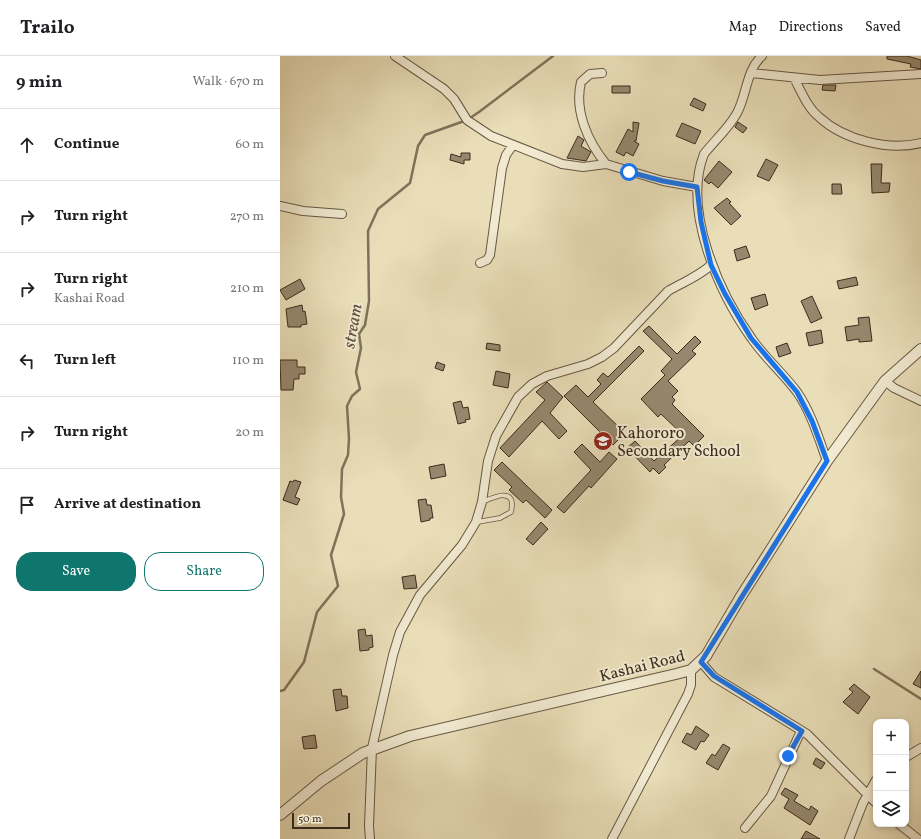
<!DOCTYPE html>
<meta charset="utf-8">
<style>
:root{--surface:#fff;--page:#f6f6f6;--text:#202124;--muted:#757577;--line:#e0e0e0;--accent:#0f766e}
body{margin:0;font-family:Vollkorn,serif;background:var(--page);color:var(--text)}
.controls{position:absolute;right:12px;bottom:12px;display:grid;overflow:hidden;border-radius:8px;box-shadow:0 2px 6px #0003}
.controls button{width:36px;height:36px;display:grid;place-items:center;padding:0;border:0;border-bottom:1px solid var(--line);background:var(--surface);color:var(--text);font:20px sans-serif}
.scale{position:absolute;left:12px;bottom:10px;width:58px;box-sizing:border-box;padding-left:4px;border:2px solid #3c2b1d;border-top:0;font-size:11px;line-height:14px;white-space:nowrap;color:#3c2b1d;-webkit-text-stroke:3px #f1ead1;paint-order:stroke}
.stop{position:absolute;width:12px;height:12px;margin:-9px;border:3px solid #1a73e8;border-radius:50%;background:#fff}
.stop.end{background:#1a73e8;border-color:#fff;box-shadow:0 1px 4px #0008}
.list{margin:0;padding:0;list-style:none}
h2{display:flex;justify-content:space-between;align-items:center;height:52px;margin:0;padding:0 16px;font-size:17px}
h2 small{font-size:13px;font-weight:400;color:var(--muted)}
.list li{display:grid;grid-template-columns:26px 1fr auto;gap:12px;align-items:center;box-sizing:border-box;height:72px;padding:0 16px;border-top:1px solid var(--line)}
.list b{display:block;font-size:15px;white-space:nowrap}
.list p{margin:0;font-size:13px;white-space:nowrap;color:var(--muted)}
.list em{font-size:13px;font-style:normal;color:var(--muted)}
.actions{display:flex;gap:8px;padding:12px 16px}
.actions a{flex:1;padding:9px 0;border:1px solid var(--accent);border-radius:16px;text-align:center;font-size:14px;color:var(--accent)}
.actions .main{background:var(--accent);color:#fff}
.icon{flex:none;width:22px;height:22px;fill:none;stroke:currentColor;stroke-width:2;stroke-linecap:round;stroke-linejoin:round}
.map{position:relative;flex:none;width:641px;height:783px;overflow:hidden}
header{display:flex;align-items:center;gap:24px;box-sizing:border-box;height:56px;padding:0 20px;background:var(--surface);border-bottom:1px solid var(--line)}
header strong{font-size:19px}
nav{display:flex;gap:22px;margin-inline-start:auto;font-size:14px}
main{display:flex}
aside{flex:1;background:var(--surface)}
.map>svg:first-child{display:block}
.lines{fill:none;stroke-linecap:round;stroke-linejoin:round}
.stream{stroke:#80725a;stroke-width:2.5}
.building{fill:#96886e;stroke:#3c2b1d}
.service-casing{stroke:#675844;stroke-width:5.5}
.minor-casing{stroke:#675844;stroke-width:10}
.tertiary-casing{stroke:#675844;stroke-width:12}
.service{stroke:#f1ead1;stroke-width:4}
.minor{stroke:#f1ead1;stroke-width:8}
.tertiary{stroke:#f1ead1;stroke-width:10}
.route{stroke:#1a73e8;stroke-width:5}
.labels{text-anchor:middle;stroke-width:4;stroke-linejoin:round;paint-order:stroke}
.poi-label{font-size:16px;fill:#3c2b1d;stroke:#f1ead1;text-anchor:start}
.street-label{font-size:16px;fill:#3c2b1d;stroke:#f1ead1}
.water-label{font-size:17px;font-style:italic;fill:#5e4e3c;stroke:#f1ead1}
</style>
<header>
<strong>Trailo</strong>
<nav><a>Map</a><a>Directions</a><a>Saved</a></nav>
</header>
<main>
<aside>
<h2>9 min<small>Walk · 670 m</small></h2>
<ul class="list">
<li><svg class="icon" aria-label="ahead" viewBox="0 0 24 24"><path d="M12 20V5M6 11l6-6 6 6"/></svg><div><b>Continue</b></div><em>60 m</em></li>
<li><svg class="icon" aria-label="right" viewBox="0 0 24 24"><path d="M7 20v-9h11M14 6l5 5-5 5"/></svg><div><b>Turn right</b></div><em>270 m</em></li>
<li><svg class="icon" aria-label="right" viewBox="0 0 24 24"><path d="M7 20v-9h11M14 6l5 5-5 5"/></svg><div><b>Turn right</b><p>Kashai Road</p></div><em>210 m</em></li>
<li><svg class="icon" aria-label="left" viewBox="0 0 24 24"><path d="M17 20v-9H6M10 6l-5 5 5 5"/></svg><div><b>Turn left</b></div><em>110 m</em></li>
<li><svg class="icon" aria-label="right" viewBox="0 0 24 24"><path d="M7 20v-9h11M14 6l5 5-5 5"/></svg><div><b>Turn right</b></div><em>20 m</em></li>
<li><svg class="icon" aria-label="arrive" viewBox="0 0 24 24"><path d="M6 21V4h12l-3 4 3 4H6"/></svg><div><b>Arrive at destination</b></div></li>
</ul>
<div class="actions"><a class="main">Save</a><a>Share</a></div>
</aside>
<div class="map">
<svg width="641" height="783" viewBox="0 0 641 783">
<rect width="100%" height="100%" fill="#e9deb8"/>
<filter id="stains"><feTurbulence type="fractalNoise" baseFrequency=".005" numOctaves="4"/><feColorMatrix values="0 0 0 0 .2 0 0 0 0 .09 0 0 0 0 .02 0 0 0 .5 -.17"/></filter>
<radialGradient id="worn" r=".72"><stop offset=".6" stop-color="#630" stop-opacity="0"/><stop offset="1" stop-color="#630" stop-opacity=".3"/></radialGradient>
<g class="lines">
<path class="stream" d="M594,613L641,643
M0,635L4,634L24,606L37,556L58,530L51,499L64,458L61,441L62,413L68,399L69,383L67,350L72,340L80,333L76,316L81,292L79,278L85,269L89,245L88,175L98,153L130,127L138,90L145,79L187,64L199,56L273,0"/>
</g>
<path class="building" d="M607,0H627L641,4V13L630,11L631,8L607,3Z
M543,29H556L555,35L542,34Z
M332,30H350V37H332Z
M414,42L426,48L423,55L410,49Z
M353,66L359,67L356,85H354L359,88L353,100L346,96L344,100L336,96L348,73L353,76Z
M458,66L467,72L463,77L455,71Z
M402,67L421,75L415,88L396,80Z
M298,80L304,84L301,90L311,96L306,105L287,102Z
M181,97H190V104H184V108L170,104L171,98L181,101Z
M486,103L498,109L489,125L477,120Z
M439,105L452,116L438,132L431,126L429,128L424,124Z
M591,108H602L601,127H610L609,136L592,137Z
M552,128H561L562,138H552Z
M447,142L451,146L449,147L461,160L451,169L434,152Z
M466,190L470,201L457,205L454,194Z
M576,221L578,229L559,233L557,225Z
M20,223L25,233L6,244L0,234Z
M485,238L488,249L475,254L471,242Z
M532,240L542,262L531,267L521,245Z
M22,249L23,256L25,255L27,268L21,269V271H8L6,253Z
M589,261L592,285L579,286V283L567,285L565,271L579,269L578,262Z
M369,270L397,298L415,280L421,286L412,295L416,298L388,325L398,335L392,341L395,344L392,348L424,380L414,390L409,385L384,409L386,411L379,418L373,412L370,416L347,392L355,385L374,405L403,379L381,358L378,361L361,343L385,319L381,315L392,303L363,275Z
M541,274L543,287L529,290L526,277Z
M207,287L220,289V295L206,293Z
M507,287L511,297L499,301L496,291Z
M359,290L364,295L313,346L345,377L333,389L284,340L296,329L308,341L321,328L317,324L323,317L328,321Z
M0,304H17V311H25V318H19V323H14L13,334H1Z
M157,306L165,309L163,315L155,312Z
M216,315L230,318L228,332L213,329Z
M267,326L283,341L270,357L287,375L279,383L262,365L229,401L220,392L265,344L256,336Z
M181,345L183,352L188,351L190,363L185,364L186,366L178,368L173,347Z
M302,388L320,406L329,396L337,403L311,432L309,430L284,457L277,451L311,414L294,396Z
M222,406L272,454L265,462L246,444L243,447L229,434L232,431L214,414Z
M164,408L166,420L151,423L149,411Z
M14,424L21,426L15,441L20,443L17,449L3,444L10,425L13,426Z
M146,443L147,449H151L153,462H150V464L141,466L138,444Z
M261,466L268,473L253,489L246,483Z
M135,519L137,532L124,533L122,521Z
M85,573L86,580L92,579L93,591L89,592V594L80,595L78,574Z
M641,615V632L633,628Z
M574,628L590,641L578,658L563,646L573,636L569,633Z
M61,633L62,640H67L68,652L56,655L53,634Z
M416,670L429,679L424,686L421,685L416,694L402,686L407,677L411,679Z
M35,679L37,692L24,693L22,681Z
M443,688L450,692L438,714L426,707L432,698L435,700Z
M536,702L545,707L541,713L533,708Z
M505,732L518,739L514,745L529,754L531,750L538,755L530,769L504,752L509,743L501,738Z
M526,775L540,783H521Z"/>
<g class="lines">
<defs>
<path id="service" d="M197,466L220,462L231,456C237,430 214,441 202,446"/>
<path id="minor" d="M115,0L164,33L174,43L187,64L211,80L282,108L303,111L326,108L383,125L417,131
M482,0C466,14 467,39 457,57C449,72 434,85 424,98C402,154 439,237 472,283C485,302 503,317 517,336C531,356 539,383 547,405
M322,17L310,18L301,26C294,55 308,86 326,108
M471,17L540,24L641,18
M514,22C521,35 527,51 539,61C564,84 608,95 641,87
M0,150L23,155L62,158
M200,207L207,204L210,199L222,112L226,99L233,89
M605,325L614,332L641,345
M421,606L434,621L527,678L596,747
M626,701L641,692
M619,768L638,783
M465,772L491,740L521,675
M90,783L89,770L92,692L113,599L120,576L140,539L182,489L196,466L202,446L208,405L216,380L238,341L252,328L267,320L308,308L322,301L334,292L388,235C403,226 418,221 431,209
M332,783L408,638L411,629V614
M569,783L583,747L596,724"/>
<path id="tertiary" d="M0,759L41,725L83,697L130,680L396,618L411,614L426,600L460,542L547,405L605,325L641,293"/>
</defs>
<use href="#service" class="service-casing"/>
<use href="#minor" class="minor-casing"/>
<use href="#tertiary" class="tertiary-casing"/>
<use href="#service" class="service"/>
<use href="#minor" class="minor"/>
<use href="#tertiary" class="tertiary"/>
</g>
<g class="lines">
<path class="route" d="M349,116L383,125L417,131L421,166L431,209L445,238L471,282L517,336L532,365L547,405L421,606L434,620L522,675L508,700"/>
</g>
<defs>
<symbol id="school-disc" viewBox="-11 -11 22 22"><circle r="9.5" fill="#8f2418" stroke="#f1ead1"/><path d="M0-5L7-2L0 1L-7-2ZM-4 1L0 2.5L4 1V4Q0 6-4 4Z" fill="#fff"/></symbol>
</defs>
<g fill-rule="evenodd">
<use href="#school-disc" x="312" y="374" width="22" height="22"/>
</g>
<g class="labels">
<g class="poi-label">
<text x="337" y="382">Kahororo<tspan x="337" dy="18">Secondary School</tspan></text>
</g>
<g class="street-label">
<text transform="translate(362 609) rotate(-14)" y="6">Kashai Road</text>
</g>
<g class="water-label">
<text transform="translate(72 270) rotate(-80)" y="6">stream</text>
</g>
</g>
<rect width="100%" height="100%" filter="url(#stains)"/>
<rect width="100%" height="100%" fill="url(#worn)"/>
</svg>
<div class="controls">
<button>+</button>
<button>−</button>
<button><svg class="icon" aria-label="layers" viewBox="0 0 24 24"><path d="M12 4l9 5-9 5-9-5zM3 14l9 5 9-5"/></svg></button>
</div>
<div class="scale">50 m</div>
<div class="stop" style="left:349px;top:116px"></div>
<div class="stop end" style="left:508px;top:700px"></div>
</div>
</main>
